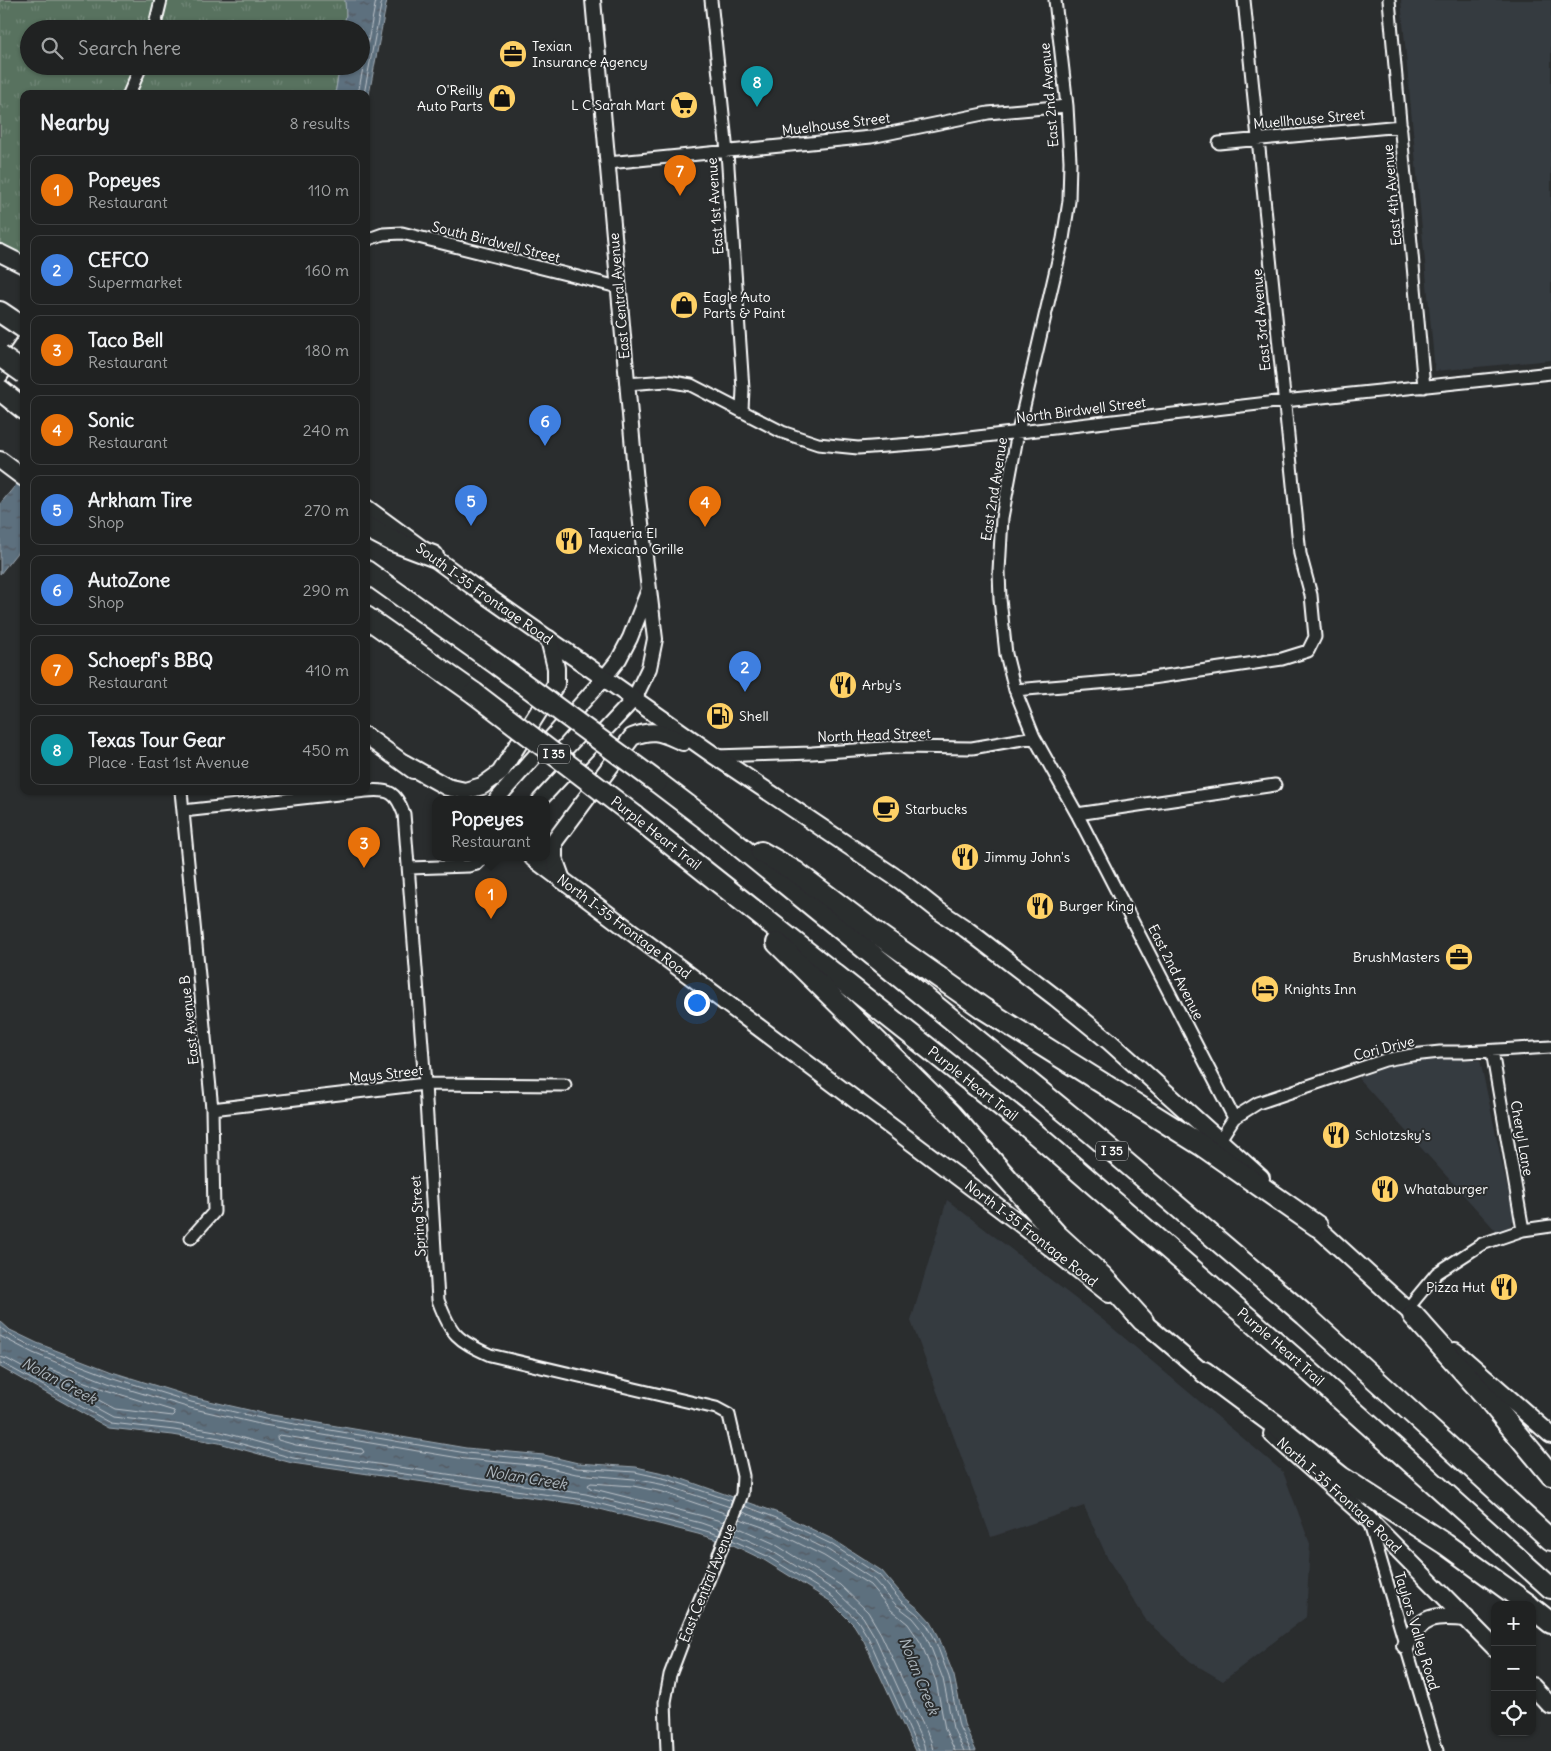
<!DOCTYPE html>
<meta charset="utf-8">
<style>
:root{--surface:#202222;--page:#282a2a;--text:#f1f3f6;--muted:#a2a4a5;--line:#3d3f40;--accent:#ffd166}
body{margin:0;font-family:Delius,sans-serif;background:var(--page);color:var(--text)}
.controls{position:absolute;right:15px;bottom:15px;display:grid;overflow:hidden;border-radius:10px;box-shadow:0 1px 4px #0004}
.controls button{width:45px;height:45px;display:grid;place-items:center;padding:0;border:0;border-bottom:1px solid var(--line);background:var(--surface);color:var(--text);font:25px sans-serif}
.you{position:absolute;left:696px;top:1002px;width:18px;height:18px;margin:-12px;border:4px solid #fff;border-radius:50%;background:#1a73e8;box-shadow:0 0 0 8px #1a73e833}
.badge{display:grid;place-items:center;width:32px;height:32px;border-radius:50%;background:var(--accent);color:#fff;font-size:16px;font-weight:700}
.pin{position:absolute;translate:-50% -41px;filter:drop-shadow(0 1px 2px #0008)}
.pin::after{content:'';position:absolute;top:26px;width:18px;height:15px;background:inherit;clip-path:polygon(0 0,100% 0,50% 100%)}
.popup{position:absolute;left:432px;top:796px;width:118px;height:65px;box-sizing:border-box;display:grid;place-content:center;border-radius:10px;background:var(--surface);filter:drop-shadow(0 1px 4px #0005);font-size:16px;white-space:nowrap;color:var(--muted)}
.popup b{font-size:19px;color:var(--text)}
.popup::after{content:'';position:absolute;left:50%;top:100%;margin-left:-10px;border:10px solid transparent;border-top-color:var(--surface)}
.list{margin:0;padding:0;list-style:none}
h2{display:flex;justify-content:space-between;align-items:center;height:65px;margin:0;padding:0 20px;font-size:21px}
h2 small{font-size:16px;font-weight:400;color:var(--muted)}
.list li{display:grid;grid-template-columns:32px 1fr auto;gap:15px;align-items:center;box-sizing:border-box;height:70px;margin:0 10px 10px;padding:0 10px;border:1px solid var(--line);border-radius:10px}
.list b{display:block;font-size:19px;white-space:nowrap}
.list p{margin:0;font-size:16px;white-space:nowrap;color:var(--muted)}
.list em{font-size:16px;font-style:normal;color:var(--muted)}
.icon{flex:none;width:28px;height:28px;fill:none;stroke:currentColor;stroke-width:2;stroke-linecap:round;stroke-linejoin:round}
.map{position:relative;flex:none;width:1551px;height:1751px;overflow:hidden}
.search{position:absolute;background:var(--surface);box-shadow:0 1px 4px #0004;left:20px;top:20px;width:350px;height:55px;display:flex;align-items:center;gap:12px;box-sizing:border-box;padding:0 18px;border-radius:28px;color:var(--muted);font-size:19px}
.panel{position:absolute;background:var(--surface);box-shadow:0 1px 4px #0004;left:20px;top:90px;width:350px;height:705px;border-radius:10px}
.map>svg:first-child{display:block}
.built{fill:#363b41}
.grass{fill:url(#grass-tufts);stroke:#acb8af}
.water{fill:url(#water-ripples);stroke:#9ea9b2}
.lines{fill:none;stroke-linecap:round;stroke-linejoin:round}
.shore{stroke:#bec5cb;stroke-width:1}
.minor-casing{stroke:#fff;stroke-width:15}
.tertiary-casing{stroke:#fff;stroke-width:18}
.secondary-casing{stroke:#fff;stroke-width:20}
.motorway-casing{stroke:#fff;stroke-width:24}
.minor{stroke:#2a2d2e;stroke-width:11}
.tertiary{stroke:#2a2d2e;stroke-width:14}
.secondary{stroke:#2a2d2e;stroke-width:16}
.motorway{stroke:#2a2d2e;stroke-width:20}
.motorway-bridge-casing{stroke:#fff;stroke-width:24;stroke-linecap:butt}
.motorway-bridge{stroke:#2a2d2e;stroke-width:20}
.labels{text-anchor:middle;stroke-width:4;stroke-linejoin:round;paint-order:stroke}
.shield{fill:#2a2d2e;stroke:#bfc0c0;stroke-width:1}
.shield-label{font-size:12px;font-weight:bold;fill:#fff}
.poi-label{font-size:14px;fill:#fff;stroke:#2a2d2e;text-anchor:start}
.street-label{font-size:14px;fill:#fff;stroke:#2a2d2e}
.water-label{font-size:15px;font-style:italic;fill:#aeb7be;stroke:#2a2d2e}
</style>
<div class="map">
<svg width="1551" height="1751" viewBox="0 0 1551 1751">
<defs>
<pattern id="grass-tufts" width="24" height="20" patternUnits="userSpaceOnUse" patternTransform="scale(1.25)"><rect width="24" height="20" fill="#58725f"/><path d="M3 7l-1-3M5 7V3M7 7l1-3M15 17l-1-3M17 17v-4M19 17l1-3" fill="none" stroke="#718777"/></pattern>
<pattern id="water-ripples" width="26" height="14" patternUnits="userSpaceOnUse" patternTransform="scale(1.25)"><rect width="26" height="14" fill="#5d6f7e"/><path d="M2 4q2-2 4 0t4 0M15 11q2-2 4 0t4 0" fill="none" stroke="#52585e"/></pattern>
</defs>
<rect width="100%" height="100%" fill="#2a2d2e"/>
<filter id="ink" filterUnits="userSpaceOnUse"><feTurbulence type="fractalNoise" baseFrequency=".02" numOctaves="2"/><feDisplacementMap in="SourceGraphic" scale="10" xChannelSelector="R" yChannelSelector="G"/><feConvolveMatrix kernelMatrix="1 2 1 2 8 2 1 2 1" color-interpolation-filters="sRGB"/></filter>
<g filter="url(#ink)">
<path class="built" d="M1401,0H1551V360L1435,371Z
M1423,1057L1480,1060L1514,1219L1508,1229L1497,1232L1358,1078L1397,1061Z
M947,1200L1103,1320L1283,1472L1310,1544L1306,1617L1223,1681L1191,1662L1146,1620L1108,1559L1084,1506L991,1537L911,1321Z"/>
<path class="grass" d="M0,0H345L346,14L344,29H29V66H340L335,94H24V265L0,253Z"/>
<path class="water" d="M345,0H387L366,110V94H335L340,66H361V29H344L346,14Z
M24,475V544L0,574V504Z
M0,1321L10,1330L37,1343L112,1372L192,1397L266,1414L466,1448L544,1455L578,1463L636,1467L668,1474L781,1514L834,1540L882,1571L904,1597L920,1610L931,1622L938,1635L954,1676L964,1724L976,1751H915L864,1641L854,1625L830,1601L764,1560L733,1545L698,1534L584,1505L292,1463L219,1443L173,1435L109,1428L0,1367Z"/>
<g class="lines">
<path class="shore" d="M358,94L376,0
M364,94L382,0
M0,1327L8,1334L35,1348L111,1377L191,1402L265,1419L466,1453L543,1460L577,1468L635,1472L667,1479L732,1501
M0,1336L33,1353L108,1383L190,1408L264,1425L465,1459L542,1466L576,1474L634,1479L665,1485L730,1507
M0,1357L7,1359L113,1417L175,1424L221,1432L294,1452L586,1494L701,1523L721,1530
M0,1363L4,1364L111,1423L174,1430L220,1438L293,1458L585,1500L699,1529L719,1535
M50,1369L106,1390L174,1411L175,1414L173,1416L115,1409L49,1373L48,1371Z
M280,1435L362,1449L364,1452L361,1454L296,1445L278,1440L277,1437Z
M515,1471L558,1478L559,1481L557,1482L514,1476L513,1473Z
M745,1506L779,1519L831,1544L879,1575L901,1601L917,1614L927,1625L934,1637L949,1677L959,1726L971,1751
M743,1512L777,1525L828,1550L874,1580L896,1605L913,1618L922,1629L928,1640L943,1679L953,1728L964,1751
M740,1519L774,1531L824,1556L870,1585L891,1610L908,1624L921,1643L936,1681L945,1729L955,1751
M724,1522L703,1516L590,1488L588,1485L591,1483L633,1486L663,1492L727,1514
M737,1527L773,1543L840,1585L868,1612L881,1634L931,1741L933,1751
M734,1534L770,1550L836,1591L863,1617L875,1637L924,1745L925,1751
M732,1540L767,1556L833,1597L858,1621L869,1639L919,1751"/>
<defs>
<path id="minor" d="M711,0L727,152L743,389L742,410
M1055,0L1067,106L1070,161L1069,201L1063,239L1018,432L1002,518L999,571L1000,599L1006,654L1015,690L1034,737L1077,814L1234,1118
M1389,0L1424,387
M154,29L161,0
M129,94L141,66
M1219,143L1401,126
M608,163L871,137L988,113L1067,106
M366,240L383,234L402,233L618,287
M627,384L667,381L691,385L782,432L818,444L858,448L926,443L1284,401L1551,373
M1015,690L1145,679L1282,659L1308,651L1315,637L1311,595L1300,554L1244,0
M715,756L812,753L897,747L972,748L1034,737
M181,791L212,1109L214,1212L191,1238
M366,791C390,789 396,792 404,814L425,1084L438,1300C451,1335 457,1340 490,1355L716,1408L729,1415L743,1476L742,1494L722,1547L684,1638L670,1675L665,1702L667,1751
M183,811L366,791
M1077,814L1275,785
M409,868L469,866L477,864L483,858
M1492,1051L1523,1230
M212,1109L425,1084L565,1085
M1219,1141L1234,1118L1258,1103L1385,1060L1412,1055L1440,1052H1464L1551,1047
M1408,1308L1437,1273L1482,1244L1523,1230L1551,1226
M1369,1521L1437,1751"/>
<path id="tertiary" d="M0,376L24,342
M496,800L604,678L619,659L630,638L648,592
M540,800L634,699L649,668L655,639L636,482L593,0"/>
<g id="secondary">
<path d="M0,253L24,265"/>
<path d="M0,460L24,478"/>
<path id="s1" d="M366,508L471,585L604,678L715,756L901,881L939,911L966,929L1056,998L1110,1042L1261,1178"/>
<path d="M366,736L413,770"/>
<path d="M404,763L447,787L465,791L482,786L500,773L556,684V668L549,639"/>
<path id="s2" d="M533,858L1018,1222L1109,1294"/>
<path d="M562,880L554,858V842L632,737C655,728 661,733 683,742"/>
<path d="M1308,1219L1421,1322"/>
<path d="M1134,1314L1213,1381"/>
<path d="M1455,1351L1551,1435"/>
<path id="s3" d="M1272,1434L1368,1519L1495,1648"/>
<path d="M1405,1645C1422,1615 1434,1615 1466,1618"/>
<path d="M1532,1686L1551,1706"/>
</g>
<g id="motorway">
<path d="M0,312L24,328"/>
<path d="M0,390L24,409"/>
<path d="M366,527L393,541L433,556"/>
<path d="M366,571L498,665"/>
<path d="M366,617L474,693"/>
<path d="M657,782L707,820L1090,1132L1305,1315L1551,1540"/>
<path id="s4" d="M635,816L1024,1124L1291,1355L1551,1588"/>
<path d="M761,852L796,872L879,935L984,1009L1201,1145L1317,1226"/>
<path d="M777,943L951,1114L1057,1235L1103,1277L1143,1321"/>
<path d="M1413,1315L1488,1399L1551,1475"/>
<path d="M1204,1372L1282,1430L1341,1477L1445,1544L1529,1605"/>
<path d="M1532,1608L1551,1623"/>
</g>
</defs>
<use href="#minor" class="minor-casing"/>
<use href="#tertiary" class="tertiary-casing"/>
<use href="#secondary" class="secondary-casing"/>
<use href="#motorway" class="motorway-casing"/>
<use href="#minor" class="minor"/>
<use href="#tertiary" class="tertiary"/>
<use href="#secondary" class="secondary"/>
<use href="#motorway" class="motorway"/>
<defs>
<path id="motorway-bridge" d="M0,356L24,373
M498,665L657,782
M474,693L635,816"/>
</defs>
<use href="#motorway-bridge" class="motorway-bridge-casing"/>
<use href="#motorway-bridge" class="motorway-bridge"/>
</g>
</g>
<defs>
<symbol id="office-disc" viewBox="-11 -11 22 22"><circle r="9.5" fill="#ffd166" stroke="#2a2d2e"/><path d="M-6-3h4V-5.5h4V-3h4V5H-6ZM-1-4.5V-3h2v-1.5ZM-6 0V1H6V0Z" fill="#111"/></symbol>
<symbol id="shop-disc" viewBox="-11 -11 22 22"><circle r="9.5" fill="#ffd166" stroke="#2a2d2e"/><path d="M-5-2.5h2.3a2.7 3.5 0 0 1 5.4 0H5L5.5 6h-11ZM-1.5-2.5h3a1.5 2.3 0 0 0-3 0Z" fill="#111"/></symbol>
<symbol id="supermarket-disc" viewBox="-11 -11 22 22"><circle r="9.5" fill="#ffd166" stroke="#2a2d2e"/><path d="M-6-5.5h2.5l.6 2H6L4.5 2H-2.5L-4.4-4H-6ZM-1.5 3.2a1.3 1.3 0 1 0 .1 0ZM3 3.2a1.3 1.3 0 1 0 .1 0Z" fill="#111"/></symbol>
<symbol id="restaurant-disc" viewBox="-11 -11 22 22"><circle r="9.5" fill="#ffd166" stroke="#2a2d2e"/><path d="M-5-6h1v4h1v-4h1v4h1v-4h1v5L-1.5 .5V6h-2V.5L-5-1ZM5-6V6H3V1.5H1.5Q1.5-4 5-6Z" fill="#111"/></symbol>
<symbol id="fuel-disc" viewBox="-11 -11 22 22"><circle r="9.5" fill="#ffd166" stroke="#2a2d2e"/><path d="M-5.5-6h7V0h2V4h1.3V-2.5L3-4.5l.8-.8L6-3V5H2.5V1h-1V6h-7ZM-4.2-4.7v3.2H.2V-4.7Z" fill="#111"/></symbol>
<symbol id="cafe-disc" viewBox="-11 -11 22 22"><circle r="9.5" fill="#ffd166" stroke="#2a2d2e"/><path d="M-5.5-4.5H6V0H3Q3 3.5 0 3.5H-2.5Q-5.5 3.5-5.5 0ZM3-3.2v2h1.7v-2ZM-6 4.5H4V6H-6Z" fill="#111"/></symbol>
<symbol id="hotel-disc" viewBox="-11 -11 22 22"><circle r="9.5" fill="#ffd166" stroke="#2a2d2e"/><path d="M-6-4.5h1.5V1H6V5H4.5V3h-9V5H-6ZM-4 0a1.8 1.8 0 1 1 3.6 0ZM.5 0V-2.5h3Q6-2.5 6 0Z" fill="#111"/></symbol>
</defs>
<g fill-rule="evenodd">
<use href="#office-disc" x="497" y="38" width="32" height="32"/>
<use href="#shop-disc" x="486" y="82" width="32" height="32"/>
<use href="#supermarket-disc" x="668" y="89" width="32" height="32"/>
<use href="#shop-disc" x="668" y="289" width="32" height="32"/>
<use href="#restaurant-disc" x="553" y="525" width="32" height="32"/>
<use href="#restaurant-disc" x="827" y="669" width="32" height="32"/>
<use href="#fuel-disc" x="704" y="700" width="32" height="32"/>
<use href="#cafe-disc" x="870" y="793" width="32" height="32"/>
<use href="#restaurant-disc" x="949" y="841" width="32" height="32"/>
<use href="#restaurant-disc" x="1024" y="890" width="32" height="32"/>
<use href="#office-disc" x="1443" y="941" width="32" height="32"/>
<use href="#hotel-disc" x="1249" y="973" width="32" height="32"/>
<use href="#restaurant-disc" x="1320" y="1119" width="32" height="32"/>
<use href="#restaurant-disc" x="1369" y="1173" width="32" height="32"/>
<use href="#restaurant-disc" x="1488" y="1271" width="32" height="32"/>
</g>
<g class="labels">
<g class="shield">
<rect x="538" y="744.5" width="32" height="19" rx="4"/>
<rect x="1096" y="1141.5" width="32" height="19" rx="4"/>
</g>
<g class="shield-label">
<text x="554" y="758">I 35</text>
<text x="1112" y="1155">I 35</text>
</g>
<g class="poi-label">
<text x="532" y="51">Texian<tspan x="532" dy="16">Insurance Agency</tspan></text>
<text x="483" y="95" text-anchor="end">O'Reilly<tspan x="483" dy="16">Auto Parts</tspan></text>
<text x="665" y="110" text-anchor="end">L C Sarah Mart</text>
<text x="703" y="302">Eagle Auto<tspan x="703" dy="16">Parts &amp; Paint</tspan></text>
<text x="588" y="538">Taqueria El<tspan x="588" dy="16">Mexicano Grille</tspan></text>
<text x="862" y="690">Arby's</text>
<text x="739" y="721">Shell</text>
<text x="905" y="814">Starbucks</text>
<text x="984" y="862">Jimmy John's</text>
<text x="1059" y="911">Burger King</text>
<text x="1440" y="962" text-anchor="end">BrushMasters</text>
<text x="1284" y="994">Knights Inn</text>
<text x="1355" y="1140">Schlotzsky's</text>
<text x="1404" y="1194">Whataburger</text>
<text x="1485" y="1292" text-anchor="end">Pizza Hut</text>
</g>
<g class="street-label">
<text transform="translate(1049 95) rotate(-95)" y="5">East 2nd Avenue</text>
<text transform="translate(1309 119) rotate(-5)" y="5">Muellhouse Street</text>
<text transform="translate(836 124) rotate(-7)" y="5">Muelhouse Street</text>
<text transform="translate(1392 195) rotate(-95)" y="5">East 4th Avenue</text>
<text transform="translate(715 206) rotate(-94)" y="5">East 1st Avenue</text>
<text transform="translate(496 242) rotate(14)" y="5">South Birdwell Street</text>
<text transform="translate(619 296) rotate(-95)" y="5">East Central Avenue</text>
<text transform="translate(1261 320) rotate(-95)" y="5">East 3rd Avenue</text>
<text transform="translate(1081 410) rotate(-7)" y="5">North Birdwell Street</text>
<text transform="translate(994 489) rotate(-81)" y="5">East 2nd Avenue</text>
<text dy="5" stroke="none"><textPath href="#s1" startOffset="146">South I-35 Frontage Road</textPath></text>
<text transform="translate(874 735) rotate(-2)" y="5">North Head Street</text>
<text transform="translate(656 833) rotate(38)" y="5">Purple Heart Trail</text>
<text dy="5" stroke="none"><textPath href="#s2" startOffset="114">North I-35 Frontage Road</textPath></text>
<text transform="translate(1176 972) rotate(63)" y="5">East 2nd Avenue</text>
<text transform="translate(189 1020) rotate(-96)" y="5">East Avenue B</text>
<text transform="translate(1384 1048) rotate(-14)" y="5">Cori Drive</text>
<text transform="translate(386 1074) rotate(-6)" y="5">Mays Street</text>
<text dy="5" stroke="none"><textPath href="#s4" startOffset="431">Purple Heart Trail</textPath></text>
<text transform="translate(1522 1138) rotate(80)" y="5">Cheryl Lane</text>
<text transform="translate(418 1216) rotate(-94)" y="5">Spring Street</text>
<text dy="5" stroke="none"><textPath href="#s2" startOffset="624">North I-35 Frontage Road</textPath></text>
<text dy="5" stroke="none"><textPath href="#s4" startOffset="836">Purple Heart Trail</textPath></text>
<text dy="5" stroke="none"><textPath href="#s3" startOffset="91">North I-35 Frontage Road</textPath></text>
<text transform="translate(707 1583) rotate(-68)" y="5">East Central Avenue</text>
<text transform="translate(1417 1631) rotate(73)" y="5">Taylors Valley Road</text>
</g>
<g class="water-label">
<text transform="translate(59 1381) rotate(28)" y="5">Nolan Creek</text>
<text transform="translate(526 1478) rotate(9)" y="5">Nolan Creek</text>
<text transform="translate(919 1676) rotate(68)" y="5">Nolan Creek</text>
</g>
</g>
</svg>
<div class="controls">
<button>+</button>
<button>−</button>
<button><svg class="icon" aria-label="locate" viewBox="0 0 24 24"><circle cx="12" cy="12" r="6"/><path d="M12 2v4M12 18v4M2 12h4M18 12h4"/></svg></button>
</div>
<div class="you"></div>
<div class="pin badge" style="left:491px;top:919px;background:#e8710a">1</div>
<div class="popup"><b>Popeyes</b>Restaurant</div>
<div class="pin badge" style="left:745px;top:692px;background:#3f7fe0">2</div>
<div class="pin badge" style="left:364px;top:868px;background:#e8710a">3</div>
<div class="pin badge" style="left:705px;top:527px;background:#e8710a">4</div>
<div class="pin badge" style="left:471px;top:526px;background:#3f7fe0">5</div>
<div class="pin badge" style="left:545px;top:446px;background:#3f7fe0">6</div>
<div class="pin badge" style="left:680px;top:196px;background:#e8710a">7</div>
<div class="pin badge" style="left:757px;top:107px;background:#0f9aa8">8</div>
<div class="search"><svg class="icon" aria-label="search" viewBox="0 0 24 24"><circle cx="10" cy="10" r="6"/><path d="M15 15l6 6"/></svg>Search here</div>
<section class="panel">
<h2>Nearby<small>8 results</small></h2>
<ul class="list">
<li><span class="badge" style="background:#e8710a">1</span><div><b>Popeyes</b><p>Restaurant</p></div><em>110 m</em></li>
<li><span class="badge" style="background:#3f7fe0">2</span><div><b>CEFCO</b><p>Supermarket</p></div><em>160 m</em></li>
<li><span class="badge" style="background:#e8710a">3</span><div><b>Taco Bell</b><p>Restaurant</p></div><em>180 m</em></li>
<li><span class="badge" style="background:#e8710a">4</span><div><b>Sonic</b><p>Restaurant</p></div><em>240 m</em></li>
<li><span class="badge" style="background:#3f7fe0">5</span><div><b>Arkham Tire</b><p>Shop</p></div><em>270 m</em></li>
<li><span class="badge" style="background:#3f7fe0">6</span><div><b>AutoZone</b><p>Shop</p></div><em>290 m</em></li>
<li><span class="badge" style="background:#e8710a">7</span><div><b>Schoepf's BBQ</b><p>Restaurant</p></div><em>410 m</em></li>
<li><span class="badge" style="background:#0f9aa8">8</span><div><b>Texas Tour Gear</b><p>Place · East 1st Avenue</p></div><em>450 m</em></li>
</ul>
</section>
</div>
